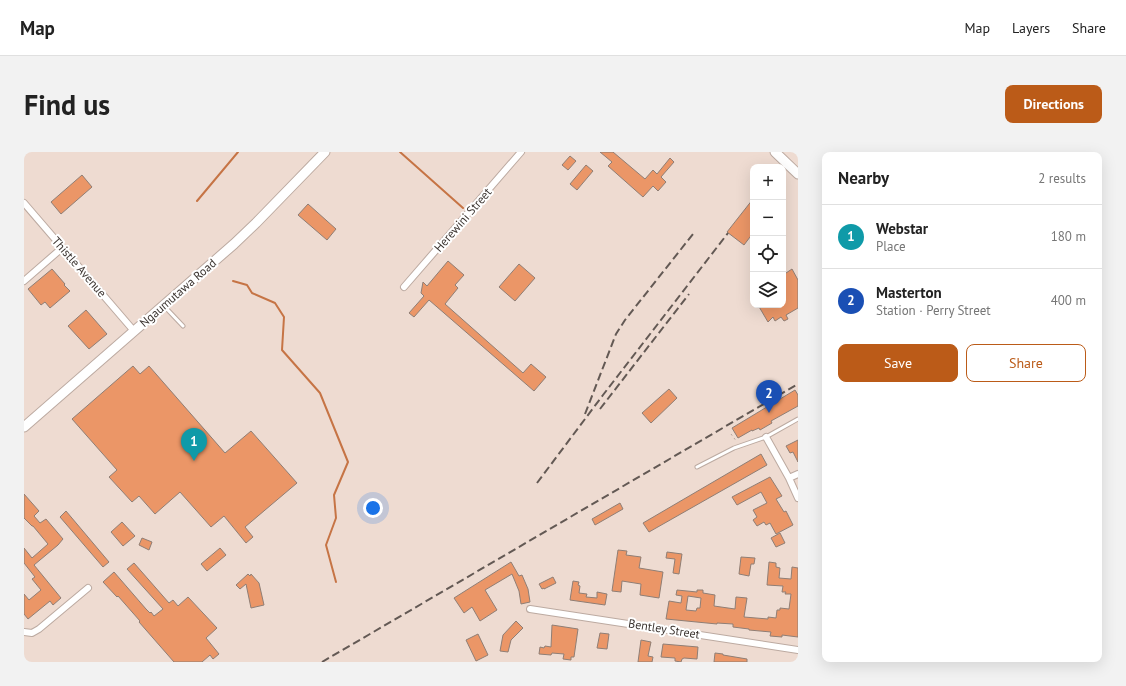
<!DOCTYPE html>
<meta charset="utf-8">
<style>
:root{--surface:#fff;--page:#f2f2f2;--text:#222;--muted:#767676;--line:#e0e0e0;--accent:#bb5b18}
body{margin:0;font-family:"PT Sans",sans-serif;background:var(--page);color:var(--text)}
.controls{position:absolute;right:12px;top:12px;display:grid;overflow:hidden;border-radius:8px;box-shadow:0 4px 16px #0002}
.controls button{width:36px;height:36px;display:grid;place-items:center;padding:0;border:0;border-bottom:1px solid var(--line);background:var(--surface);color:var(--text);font:20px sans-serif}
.you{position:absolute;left:349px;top:356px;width:14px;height:14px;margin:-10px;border:3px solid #fff;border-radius:50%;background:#1a73e8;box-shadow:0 0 0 6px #1a73e833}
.badge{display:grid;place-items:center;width:26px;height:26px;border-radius:50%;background:var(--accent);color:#fff;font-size:13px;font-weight:700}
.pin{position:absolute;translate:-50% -33px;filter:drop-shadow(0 1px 2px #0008)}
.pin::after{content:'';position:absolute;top:21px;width:14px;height:12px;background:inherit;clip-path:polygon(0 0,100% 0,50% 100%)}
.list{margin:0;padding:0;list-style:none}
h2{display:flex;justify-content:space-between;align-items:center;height:52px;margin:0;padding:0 16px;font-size:17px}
h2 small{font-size:13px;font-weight:400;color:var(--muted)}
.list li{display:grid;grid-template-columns:26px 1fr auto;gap:12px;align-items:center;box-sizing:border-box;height:64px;padding:0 16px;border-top:1px solid var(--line)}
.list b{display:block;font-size:15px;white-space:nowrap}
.list p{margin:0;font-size:13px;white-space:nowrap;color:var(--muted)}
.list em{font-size:13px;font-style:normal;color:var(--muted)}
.actions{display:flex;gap:8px;padding:12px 16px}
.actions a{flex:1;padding:9px 0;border:1px solid var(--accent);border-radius:8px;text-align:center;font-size:14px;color:var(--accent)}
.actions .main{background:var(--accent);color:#fff}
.icon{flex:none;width:22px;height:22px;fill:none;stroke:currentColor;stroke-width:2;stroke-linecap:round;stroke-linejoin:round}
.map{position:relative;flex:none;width:774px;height:510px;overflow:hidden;border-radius:8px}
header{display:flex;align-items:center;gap:24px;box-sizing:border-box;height:56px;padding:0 20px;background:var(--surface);border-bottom:1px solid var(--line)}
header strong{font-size:19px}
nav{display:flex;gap:22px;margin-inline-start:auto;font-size:14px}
.intro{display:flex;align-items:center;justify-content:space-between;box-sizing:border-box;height:96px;padding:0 24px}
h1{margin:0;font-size:28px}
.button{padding:10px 18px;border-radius:8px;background:var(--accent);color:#fff;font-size:14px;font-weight:700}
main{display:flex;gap:24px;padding:0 24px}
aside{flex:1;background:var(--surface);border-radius:8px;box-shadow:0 4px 16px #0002}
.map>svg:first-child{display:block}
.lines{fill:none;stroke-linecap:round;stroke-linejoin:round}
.stream{stroke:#c67445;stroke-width:2}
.building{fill:#eb9667;stroke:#8f7e75;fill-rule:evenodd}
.lane-casing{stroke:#bcaaa1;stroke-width:5}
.street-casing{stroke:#bcaaa1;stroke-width:8}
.secondary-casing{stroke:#bcaaa1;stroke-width:11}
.path{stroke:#b3a49c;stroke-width:1;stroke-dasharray:2 3;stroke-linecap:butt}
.lane{stroke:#fff;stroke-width:3}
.street{stroke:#fff;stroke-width:6}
.secondary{stroke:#fff;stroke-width:9}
.rail{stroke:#635954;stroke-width:2;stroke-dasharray:8 4;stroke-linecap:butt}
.labels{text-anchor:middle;stroke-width:4;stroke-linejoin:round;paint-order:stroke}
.street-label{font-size:12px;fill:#3c3531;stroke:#fff}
</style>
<header>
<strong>Map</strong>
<nav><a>Map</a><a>Layers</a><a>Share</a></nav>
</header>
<div class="intro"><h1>Find us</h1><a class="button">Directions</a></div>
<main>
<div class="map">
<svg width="774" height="510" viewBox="0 0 774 510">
<rect width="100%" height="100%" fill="#eedbd1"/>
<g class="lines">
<path class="stream" d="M376,0L439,56
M173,49L214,0
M209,129L223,133L228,141L251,151L260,165L258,198L296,241L324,310L310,343L312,366L302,393L312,430"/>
</g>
<path class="building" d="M576,0H589L621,27L629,18L633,22L646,6L650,10L637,25L642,30L634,39L629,34L619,45L584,14L588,10Z
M546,4L552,9L544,18L538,13Z
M562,13L569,19L553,38L546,32Z
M58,23L68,35L37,62L27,50Z
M729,47V81L720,93L703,80Z
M284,52L312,77L303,88L274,63Z
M424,109L440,123L431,133L434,136L421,152L499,221L507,212L522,225L510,239L405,148L390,165L385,161L400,144L397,141L399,130L403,134Z
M495,112L511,126L491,149L475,135Z
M28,117L41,132L40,133L46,139L26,156L21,150L17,153L4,137Z
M768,117L774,128V156L762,163L764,167L760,169L757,165L751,169L749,165L744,170L734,153H759V123Z
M62,158L83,182L65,197L44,174Z
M109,214L116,222L125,214L201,301L227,279L273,331L221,375L229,385L222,391L200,364L187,375L156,340L131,362L115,344L108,350L85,325L93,318L48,267Z
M645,237L653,246L627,271L618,261Z
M771,238L774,243V254L747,269L748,271L736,278L735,276L728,279V278L714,286L708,276Z
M774,288V310L769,300L766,301L762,294Z
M737,302L743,313L625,380L619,371Z
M746,325L758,344L752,347L760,360L762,359L769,373L752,382L746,371L742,373L740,370L733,374L729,368L733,365L729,358L743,351L737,340L713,353L708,345Z
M0,342L15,359L10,364L16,371L22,367L39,387L34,393L10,413L37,446L29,453L26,449L4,467L0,462V442L5,448L17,438L8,427L11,425L0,411V396L8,406L24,392L9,374H8L0,366Z
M596,351L599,357L571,373L568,367Z
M42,359L85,410L79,415L36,365Z
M98,370L111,384L99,394L87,380Z
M756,381L761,391L752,395L747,386Z
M118,386L128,390L125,398L115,393Z
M196,396L202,403L183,419L177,412Z
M594,398L603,399L602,403L617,405L615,416L639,420L635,446L616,443L617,432L598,429L597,440L588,439Z
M643,400L658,402L655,422L649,421L651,407L642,406Z
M717,405L731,406L730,412H727L725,424L715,422Z
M487,410L495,424L498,423L504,437L506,450L497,452L495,439L488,422L461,438L473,458L456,469L448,455L440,461L430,446Z
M745,410L752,411V415L756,416L755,426L767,427L768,415L774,416V485L758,483V485L746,484L747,480L725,478V477L709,475V472L693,471V472L642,467L645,449L657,451L658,444L652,443L653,438L673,440V438H679V441L691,443L690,454L711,457L712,445L723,446L720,465L744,467V465L752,466L753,458H756V456L765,457L767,442H761L762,440H758L759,434L743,433ZM664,444L677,446L676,456H673L672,459L662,458Z
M110,411L145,451L149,448L154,454L164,445L193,476L182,486L195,502L189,507L186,503L178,510H150L115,470L116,469L94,444L93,445L79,430L90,420L122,457L126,461L127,460L130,464L139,457L103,417Z
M224,422L226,424L227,422L235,431L240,453L227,456L222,432L216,437L212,433Z
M529,425L532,431L520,437V436L518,437L515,432Z
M549,429L555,430L554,433L556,434L555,441L563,442L562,445L573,446V440L583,442L581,453L546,448Z
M492,469L499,476L487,488L484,500L476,499L479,483Z
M528,473L554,477L550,505H547V508L539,507L540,502L528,501L527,503L515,502L516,495L520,496L521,494L527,495Z
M576,481L585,482L583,497L573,496Z
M454,482L464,503L452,509L442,488Z
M617,488L627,490L624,504L629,505L628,510H614Z
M639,492L674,495L673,507L660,506L658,507L657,510L651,509V506L637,505Z
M691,501L699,502V503L723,507V510H690Z"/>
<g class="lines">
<defs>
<path id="lane" d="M141,155L159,174
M673,315L710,296L742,285L774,267"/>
<path id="street" d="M0,51L110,179
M0,129L38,96
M380,135L497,0
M742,285L765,326L774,346
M765,326L774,322
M506,457L774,498
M0,480L8,481L15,477L64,436"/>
<path id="secondary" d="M751,0L774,22
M0,275L210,92L232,71L301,0"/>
</defs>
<use href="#lane" class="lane-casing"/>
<use href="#street" class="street-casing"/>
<use href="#secondary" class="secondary-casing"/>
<path class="path" d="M707,282L713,290"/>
<use href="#lane" class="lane"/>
<use href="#street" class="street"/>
<use href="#secondary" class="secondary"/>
<path class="rail" d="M576,257L665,142
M561,262L592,182L601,168L669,82
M513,331L579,243L704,81
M298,510L774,232"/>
</g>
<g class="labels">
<g class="street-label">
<text transform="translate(439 68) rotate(-49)" y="4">Herewini Street</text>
<text transform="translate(55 115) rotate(49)" y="4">Thistle Avenue</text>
<text transform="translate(154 141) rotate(-41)" y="4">Ngaumutawa Road</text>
<text transform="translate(640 477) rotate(9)" y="4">Bentley Street</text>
</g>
</g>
</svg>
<div class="controls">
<button>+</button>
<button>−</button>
<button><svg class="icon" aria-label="locate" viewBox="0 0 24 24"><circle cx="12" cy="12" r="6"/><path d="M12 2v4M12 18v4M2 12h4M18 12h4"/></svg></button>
<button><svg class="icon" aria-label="layers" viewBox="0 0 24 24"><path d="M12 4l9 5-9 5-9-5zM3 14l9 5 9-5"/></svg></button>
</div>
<div class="you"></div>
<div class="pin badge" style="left:170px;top:309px;background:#0f9aa8">1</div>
<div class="pin badge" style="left:745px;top:261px;background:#1a4fb4">2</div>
</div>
<aside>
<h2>Nearby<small>2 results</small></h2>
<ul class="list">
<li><span class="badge" style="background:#0f9aa8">1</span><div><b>Webstar</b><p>Place</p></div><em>180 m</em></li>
<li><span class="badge" style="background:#1a4fb4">2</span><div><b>Masterton</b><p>Station · Perry Street</p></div><em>400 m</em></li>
</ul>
<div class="actions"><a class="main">Save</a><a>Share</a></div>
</aside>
</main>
